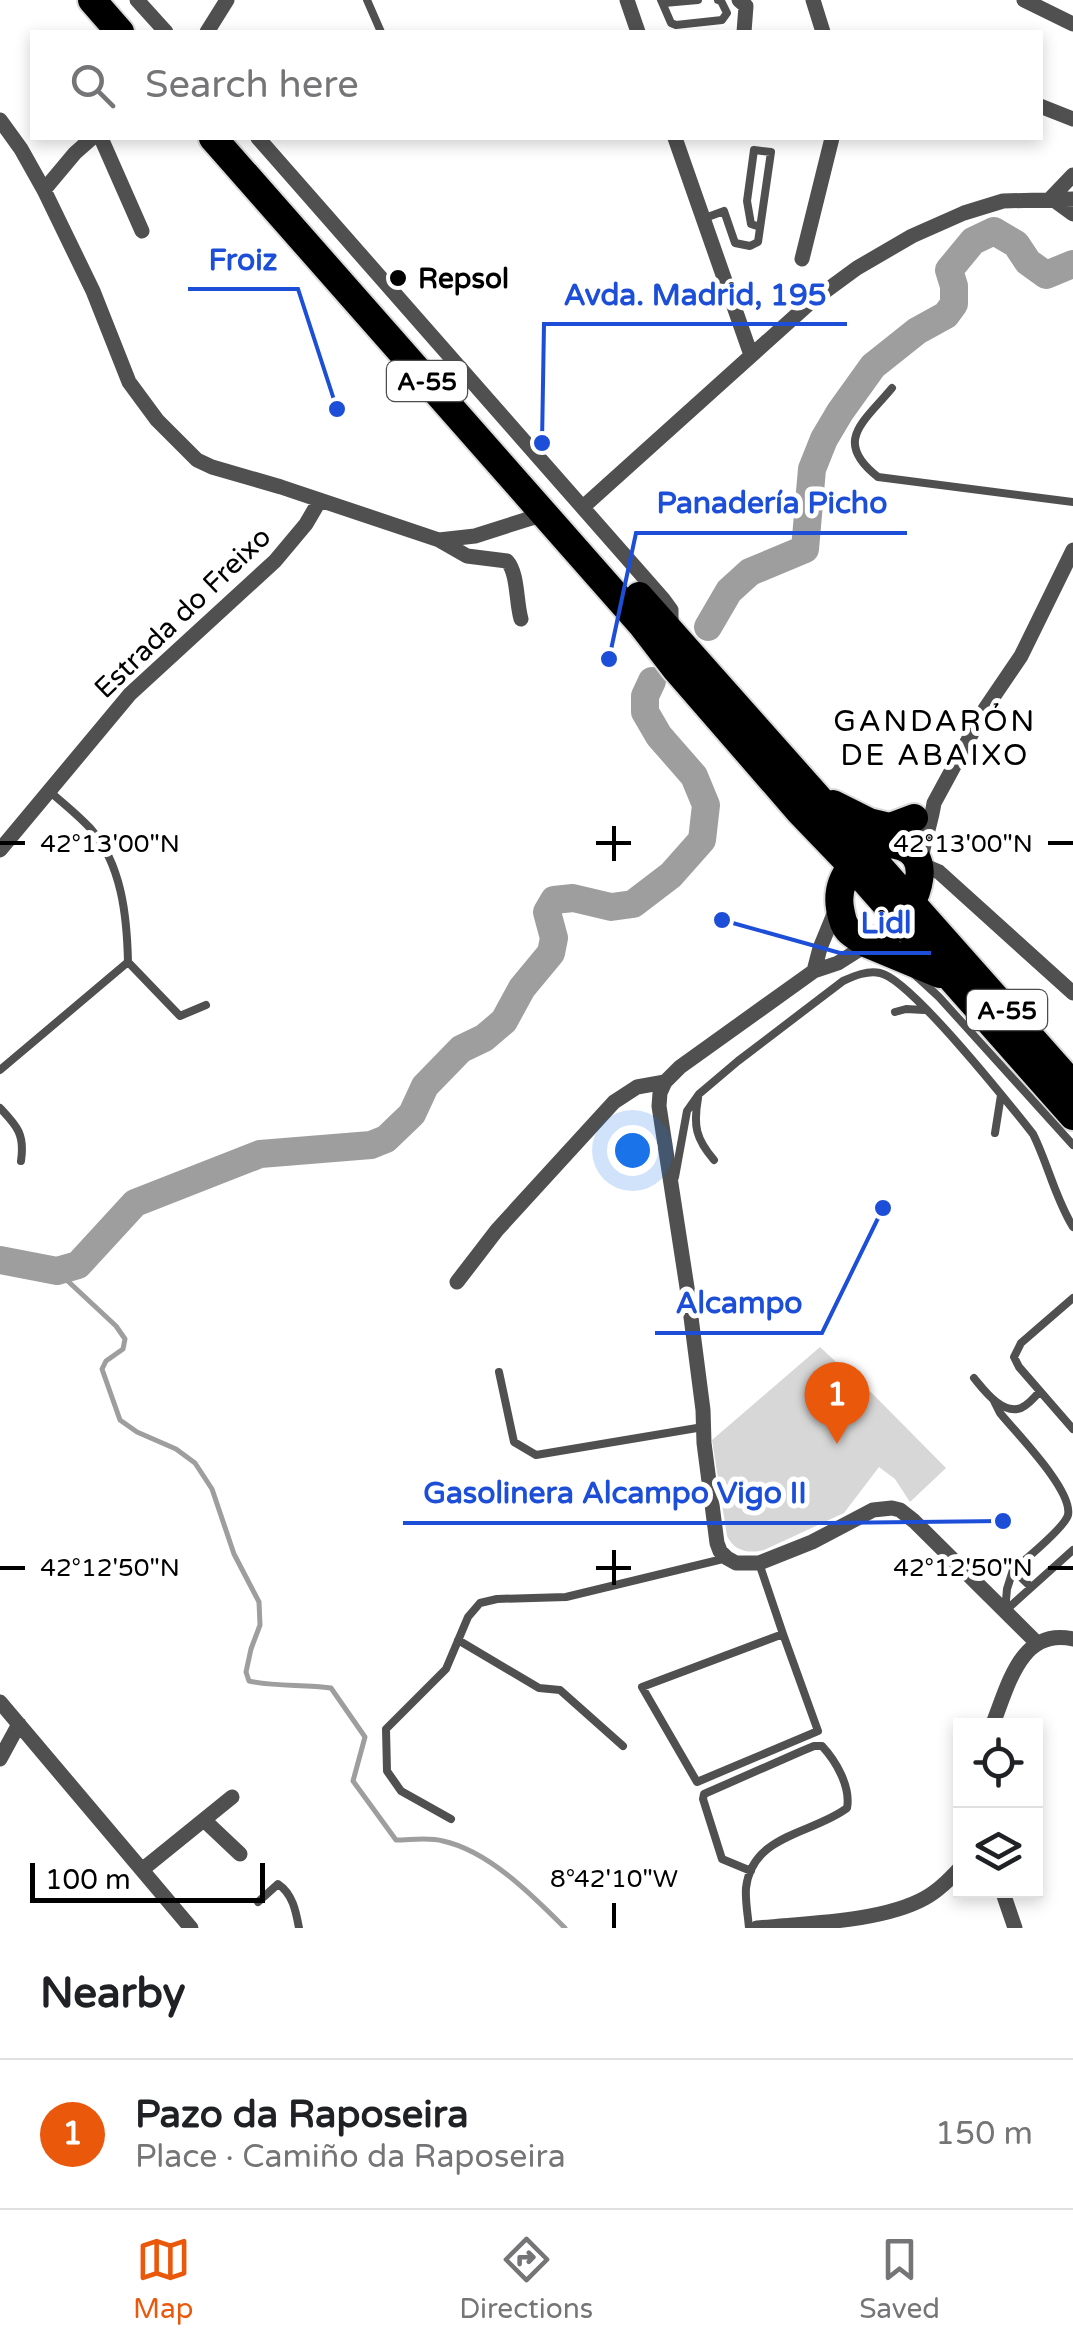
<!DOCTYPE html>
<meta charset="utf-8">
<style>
:root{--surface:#fff;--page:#f6f6f6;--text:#202124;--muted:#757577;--line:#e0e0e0;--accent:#ea580c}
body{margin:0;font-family:"Varela Round",sans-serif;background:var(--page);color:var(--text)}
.controls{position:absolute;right:30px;bottom:30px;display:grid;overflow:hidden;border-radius:0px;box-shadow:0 5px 15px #0003}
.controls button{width:90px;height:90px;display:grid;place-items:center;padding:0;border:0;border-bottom:2px solid var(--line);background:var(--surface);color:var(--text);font:50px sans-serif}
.scale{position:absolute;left:30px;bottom:25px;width:235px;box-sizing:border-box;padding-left:10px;border:5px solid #000;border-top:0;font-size:28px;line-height:35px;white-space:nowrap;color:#000;-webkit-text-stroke:8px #fff;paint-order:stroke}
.you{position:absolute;left:632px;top:1150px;width:35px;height:35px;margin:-25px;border:8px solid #fff;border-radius:50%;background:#1a73e8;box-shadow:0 0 0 15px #1a73e833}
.badge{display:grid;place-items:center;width:65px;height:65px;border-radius:50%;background:var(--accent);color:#fff;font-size:32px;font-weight:700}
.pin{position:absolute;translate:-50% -82px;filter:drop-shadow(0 2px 5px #0008)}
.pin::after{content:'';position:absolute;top:52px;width:35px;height:30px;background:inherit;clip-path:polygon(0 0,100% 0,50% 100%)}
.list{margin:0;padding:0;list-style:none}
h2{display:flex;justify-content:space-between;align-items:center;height:130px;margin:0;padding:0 40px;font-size:42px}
h2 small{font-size:32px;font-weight:400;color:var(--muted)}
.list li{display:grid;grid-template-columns:65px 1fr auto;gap:30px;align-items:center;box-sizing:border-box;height:150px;padding:0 40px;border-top:2px solid var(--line)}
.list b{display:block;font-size:38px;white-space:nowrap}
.list p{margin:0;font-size:32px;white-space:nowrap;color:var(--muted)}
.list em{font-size:32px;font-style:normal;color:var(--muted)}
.icon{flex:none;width:55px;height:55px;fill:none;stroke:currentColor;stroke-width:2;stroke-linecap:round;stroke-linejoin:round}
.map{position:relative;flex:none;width:1073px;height:1928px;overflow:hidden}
.search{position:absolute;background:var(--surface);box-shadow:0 5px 15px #0003;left:30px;right:30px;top:30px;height:110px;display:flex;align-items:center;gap:25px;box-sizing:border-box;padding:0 35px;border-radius:0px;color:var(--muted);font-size:38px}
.sheet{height:280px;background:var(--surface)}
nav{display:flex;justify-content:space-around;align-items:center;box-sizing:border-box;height:140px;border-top:2px solid var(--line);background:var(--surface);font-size:28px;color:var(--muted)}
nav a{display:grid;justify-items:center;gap:5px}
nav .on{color:var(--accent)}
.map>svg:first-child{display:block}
.green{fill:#d7d7d7}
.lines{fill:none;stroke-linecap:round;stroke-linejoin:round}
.stream{stroke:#9e9e9e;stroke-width:5}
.river{stroke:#9e9e9e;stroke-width:28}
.trunk-casing{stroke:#dbdbdb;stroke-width:32}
.service{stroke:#505050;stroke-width:8}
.minor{stroke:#505050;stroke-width:15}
.trunk{stroke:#000;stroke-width:28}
.ticks{fill:none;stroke:#000;stroke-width:4}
.poi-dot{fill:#000;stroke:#fff;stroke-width:4}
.labels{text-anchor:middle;stroke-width:10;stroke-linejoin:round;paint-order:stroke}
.shield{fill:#fff;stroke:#4c4c4c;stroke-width:2.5}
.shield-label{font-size:25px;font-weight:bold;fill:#000}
.poi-label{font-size:28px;font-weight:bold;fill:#000;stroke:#fff;text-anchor:start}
.street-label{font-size:28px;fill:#000;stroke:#fff}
.neighbourhood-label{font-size:30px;letter-spacing:2.5px;fill:#000;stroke:#fff}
.ticks-label{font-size:25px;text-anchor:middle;fill:#000;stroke:#fff;stroke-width:10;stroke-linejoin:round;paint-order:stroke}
.leader{fill:none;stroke:#1d4ed8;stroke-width:4}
.callout-dot{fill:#1d4ed8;stroke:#fff;stroke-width:4}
.callout-label{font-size:30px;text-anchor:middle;font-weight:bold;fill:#1d4ed8;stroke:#fff;stroke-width:10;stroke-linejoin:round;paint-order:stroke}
</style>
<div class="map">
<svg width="1073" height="1928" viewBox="0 0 1073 1928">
<rect width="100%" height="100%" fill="#fff"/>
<path class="green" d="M820,1347L848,1373L851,1372L946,1468L910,1502L895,1479L879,1467L844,1513L764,1550C748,1554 734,1551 727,1536L712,1440Z"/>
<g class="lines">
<path class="stream" d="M57,1271L116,1326L125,1339L123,1349L106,1361L102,1369L120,1420L137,1432L176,1449L195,1463L212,1489L234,1554L259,1602L260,1625L251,1649L246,1672L249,1681C276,1687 304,1684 331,1688L365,1737L353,1781L396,1840C411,1840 429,1837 443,1841C489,1851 533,1896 565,1928"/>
<path class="river" d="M708,627L729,591L750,572L805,549L812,469L824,439L840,412L873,366L917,331L946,315L954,304V286L949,270L973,241L994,231L1016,244L1028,262L1046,275L1073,264
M0,1260L57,1271L78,1265L135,1203L260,1154L371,1145L386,1139L412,1114L425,1086L461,1049L484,1038L504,1021L522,988L551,953L554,938L547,912L554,900L573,898L611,907L633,904L671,875L702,840L706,805L694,776L659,736L645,712V696L652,681"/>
<defs>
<path id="trunk" d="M92,0L120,32
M213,138L642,625L675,668L800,812L852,866L1073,1116
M639,596L1073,1085
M833,804L869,822L890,827L914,818
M888,844C946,847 912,918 883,937C880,939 871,942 868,944C862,940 852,935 848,930C843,925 841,914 840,908C835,877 859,851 888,844Z
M868,944L940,974"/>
</defs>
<use href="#trunk" class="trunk-casing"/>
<path class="service" d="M367,0L381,32
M661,0L671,23L676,25L722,20L727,13L721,1L718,0
M664,3L698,0
M705,218L724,211L735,243L750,246L758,242L771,152L754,150L747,201L751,224L760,227
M892,388C864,422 832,441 878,477L1073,502
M49,791C63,803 78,815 90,828C122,864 127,917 128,962L180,1016L206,1005
M914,974L939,997L1073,1145
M895,1012L906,1009L924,1010
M0,1070L128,962
M698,1098C693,1126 696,1139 714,1160
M0,1108C17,1126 25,1134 21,1161
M995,1133L1001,1095
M675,1177L687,1111L699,1094L738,1061L843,981C854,976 868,970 880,973C909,978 1010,1105 1033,1134C1048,1164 1055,1198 1073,1227
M1073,1298L1021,1343L1014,1357L1019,1367L1073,1429
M499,1372L514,1442L536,1455L703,1427
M974,1378C984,1390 1002,1415 1021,1408C1028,1405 1035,1397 1040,1391
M994,1401L1000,1413C1016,1433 1073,1490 1068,1515C1065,1527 1025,1560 1013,1570L1031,1587
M759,1563L783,1634L642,1687L697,1782L818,1731L783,1634
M1005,1611L1073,1550
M1005,1611L1007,1589L1013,1570
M458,1640L539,1688L560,1690L623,1746
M451,1819L401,1791L387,1771L386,1729L446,1669L468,1617L480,1603L497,1599L566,1597L727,1558
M258,1902L278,1884C293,1894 296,1912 299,1928
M749,1928C748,1915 745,1901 746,1888C752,1834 813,1834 847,1808C851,1787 836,1761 822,1746H814L802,1751L704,1794L703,1799L722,1859L751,1871"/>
<path class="minor" d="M137,0L166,32
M627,0L638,32
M739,0L746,6L744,32
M813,0L823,32
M1024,0L1073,24
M207,32L227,0
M1040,106L1073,119
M0,120L21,149L44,190L93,291L129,382L157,420L197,460L212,467L281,487L439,540L475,536L544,514
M101,138L142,231
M258,138L663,599L671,610V630
M675,138L751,355
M1073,175L1051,198L1073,214
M44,190L75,153L92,138
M802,259L832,138
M583,507L812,301L857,268L912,236L964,213L1003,201L1073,199
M439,540L467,556L507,561C518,573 516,602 521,619
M1073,550L1021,656L985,709L934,803C931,824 923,843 920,864L939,872L1073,993
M0,850L130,694L275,561L306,524L320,500
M868,944L838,963L814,971L680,1067L665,1082L660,1093L659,1106L688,1294L703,1410L704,1443L717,1543L720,1551L727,1558L736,1563H759L812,1542L873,1510L892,1508L900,1510L914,1521L1036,1642
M814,971L820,948L836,909
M457,1282L497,1230L614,1102L637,1087L665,1082
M0,1702L191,1928
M992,1726C1008,1687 1020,1627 1073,1639
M0,1759L19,1724
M204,1820L240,1854
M143,1869L232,1797
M1002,1890L1015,1928
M757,1928C806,1923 882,1922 925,1898C938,1891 950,1879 960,1868"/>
<use href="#trunk" class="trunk"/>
</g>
<path class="ticks" d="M614,826V861M0,843H25M596,843H631M1048,843H1073M614,1550V1585M0,1568H25M596,1568H631M1048,1568H1073M614,1903V1928"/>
<circle class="poi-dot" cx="398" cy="278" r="10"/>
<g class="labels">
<g class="shield">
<rect x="387" y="361" width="80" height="40" rx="8"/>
<rect x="967" y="990" width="80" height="40" rx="8"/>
</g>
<g class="shield-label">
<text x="427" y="390">A-55</text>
<text x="1007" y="1019">A-55</text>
</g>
<g class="poi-label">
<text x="418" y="288">Repsol</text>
</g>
<g class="street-label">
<text transform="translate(182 612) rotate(-44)" y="10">Estrada do Freixo</text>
</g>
<g class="neighbourhood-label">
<text x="935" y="731">GANDARÓN<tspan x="935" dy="34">DE ABAIXO</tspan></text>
</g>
</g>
<g class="ticks-label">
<text x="110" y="852">42°13'00"N</text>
<text x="963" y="852">42°13'00"N</text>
<text x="110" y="1576">42°12'50"N</text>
<text x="963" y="1576">42°12'50"N</text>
<text x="614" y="1887">8°42'10"W</text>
</g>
<path class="leader" d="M337 409L298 289H188M542 443L544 324H847M609 659L636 533H907M722 920L840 953H931M883 1208L822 1333H655M1003 1521L826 1523H403"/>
<g class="callout-dot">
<circle cx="337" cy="409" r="10"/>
<circle cx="542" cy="443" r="10"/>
<circle cx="609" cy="659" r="10"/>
<circle cx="722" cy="920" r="10"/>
<circle cx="883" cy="1208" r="10"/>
<circle cx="1003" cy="1521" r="10"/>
</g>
<g class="callout-label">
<text x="243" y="270">Froiz</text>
<text x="695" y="305">Avda. Madrid, 195</text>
<text x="772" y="513">Panadería Picho</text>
<text x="886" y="933">Lidl</text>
<text x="739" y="1313">Alcampo</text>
<text x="615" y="1503">Gasolinera Alcampo Vigo II</text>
</g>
</svg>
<div class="controls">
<button><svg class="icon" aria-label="locate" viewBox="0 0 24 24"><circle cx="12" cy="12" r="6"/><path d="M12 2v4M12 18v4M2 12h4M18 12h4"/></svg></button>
<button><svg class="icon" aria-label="layers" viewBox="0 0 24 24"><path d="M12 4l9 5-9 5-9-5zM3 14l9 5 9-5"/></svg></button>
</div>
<div class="scale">100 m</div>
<div class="you"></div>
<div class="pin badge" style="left:837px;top:1444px">1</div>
<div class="search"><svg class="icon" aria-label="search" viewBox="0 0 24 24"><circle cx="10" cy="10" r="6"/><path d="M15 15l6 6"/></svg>Search here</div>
</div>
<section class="sheet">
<h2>Nearby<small></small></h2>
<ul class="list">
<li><span class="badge">1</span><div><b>Pazo da Raposeira</b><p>Place · Camiño da Raposeira</p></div><em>150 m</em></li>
</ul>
</section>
<nav>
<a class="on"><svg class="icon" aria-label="map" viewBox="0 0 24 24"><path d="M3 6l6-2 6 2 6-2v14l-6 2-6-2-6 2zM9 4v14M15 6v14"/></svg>Map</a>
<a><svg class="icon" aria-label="directions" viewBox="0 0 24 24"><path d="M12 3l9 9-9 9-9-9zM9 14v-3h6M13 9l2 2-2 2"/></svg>Directions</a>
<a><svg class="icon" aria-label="saved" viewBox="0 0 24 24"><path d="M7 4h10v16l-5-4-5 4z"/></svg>Saved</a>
</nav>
